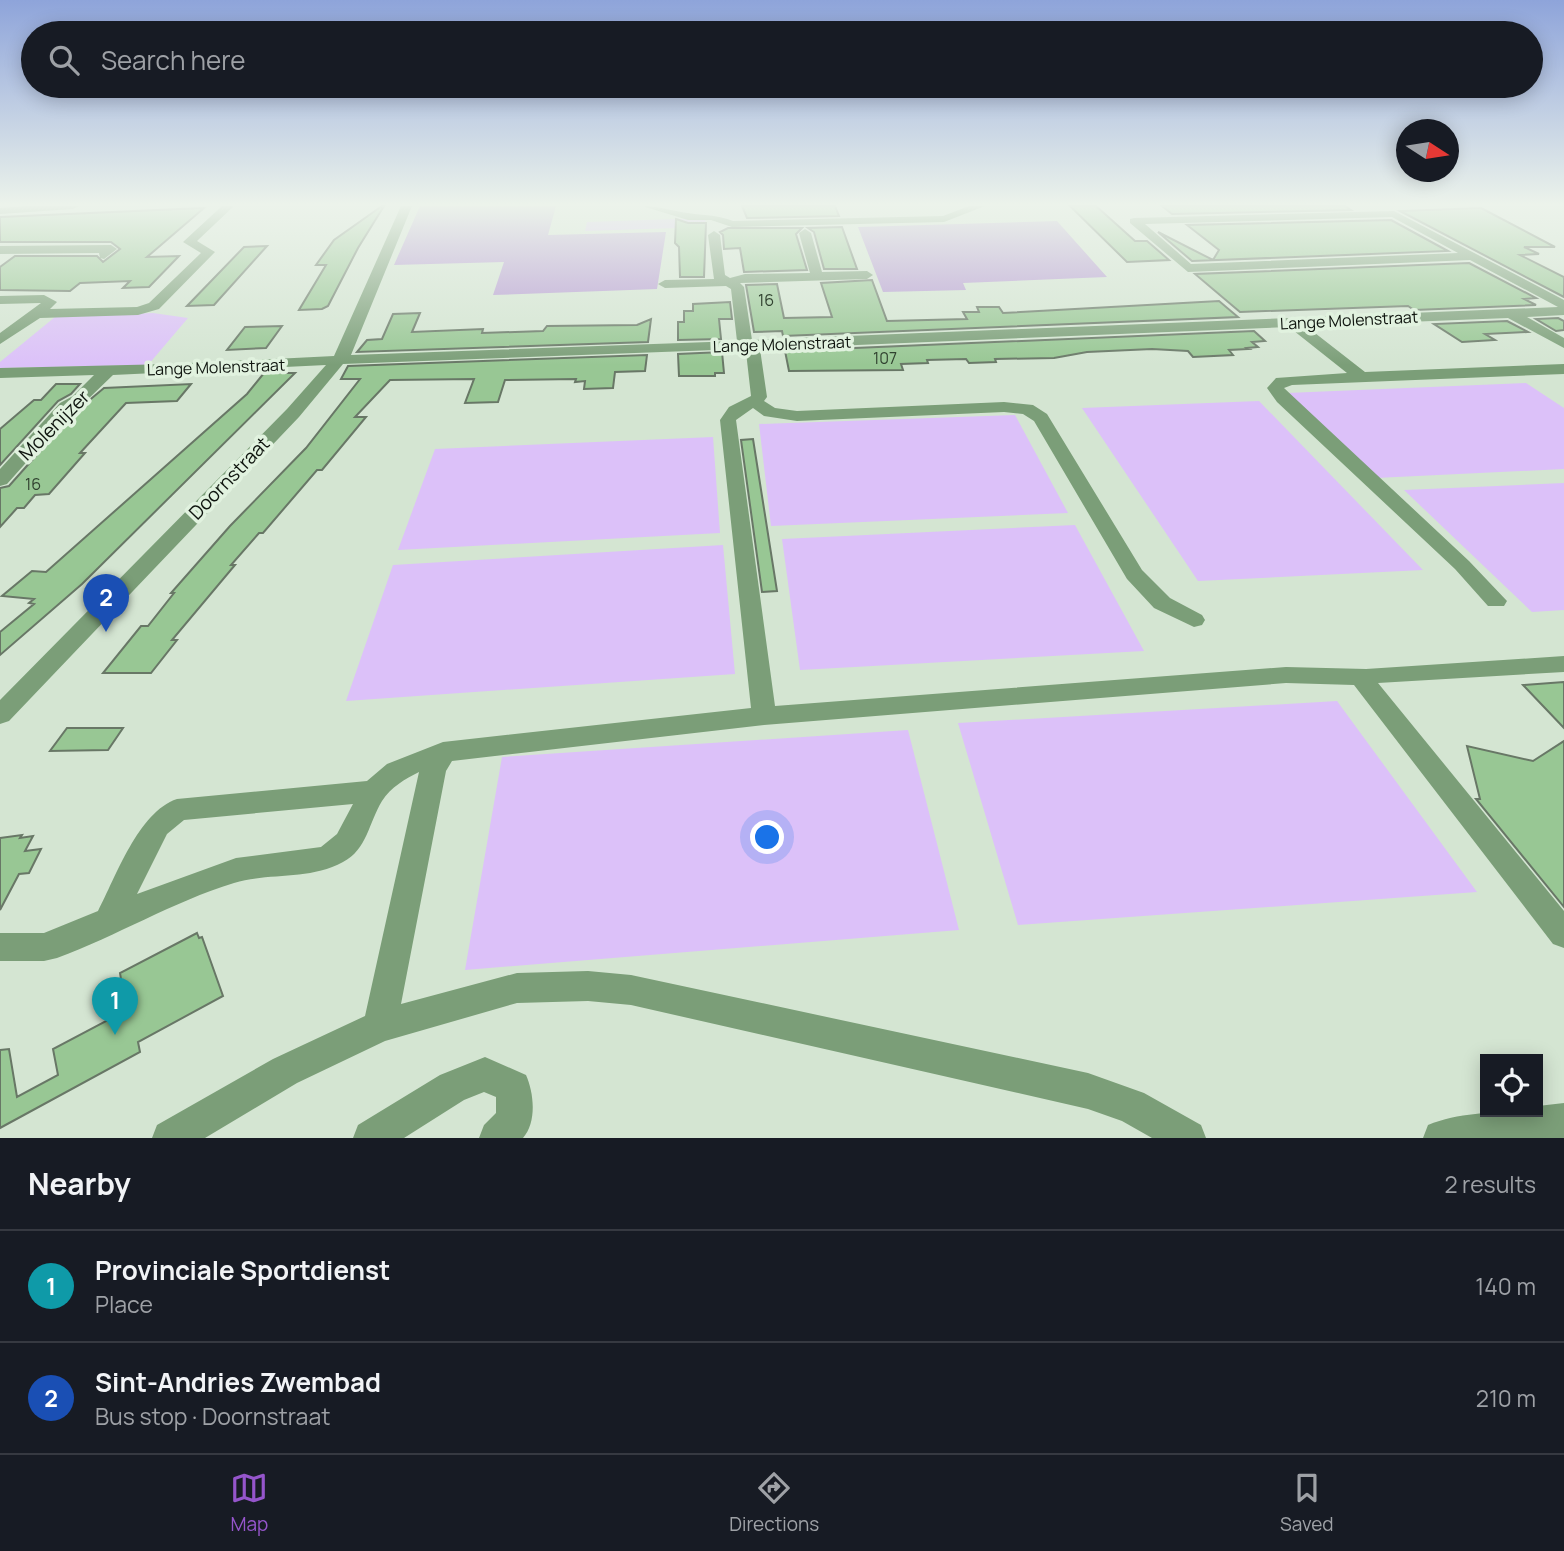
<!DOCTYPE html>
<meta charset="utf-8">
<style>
:root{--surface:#171b24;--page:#242831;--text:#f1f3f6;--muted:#9ea1a6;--line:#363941;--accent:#9555cb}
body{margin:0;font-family:Manrope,sans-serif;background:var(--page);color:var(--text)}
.controls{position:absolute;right:21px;bottom:21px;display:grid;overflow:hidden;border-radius:0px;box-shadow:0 4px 18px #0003}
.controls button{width:63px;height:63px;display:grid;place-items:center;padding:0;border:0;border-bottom:2px solid var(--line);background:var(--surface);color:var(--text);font:35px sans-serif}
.compass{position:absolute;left:1396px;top:119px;width:63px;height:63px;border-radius:50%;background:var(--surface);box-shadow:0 4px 18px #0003;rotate:102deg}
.you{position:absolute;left:768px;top:838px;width:24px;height:24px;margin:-18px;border:5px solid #fff;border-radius:50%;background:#1a73e8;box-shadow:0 0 0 10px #1a73e833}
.badge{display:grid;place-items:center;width:46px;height:46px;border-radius:50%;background:var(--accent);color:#fff;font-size:23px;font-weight:700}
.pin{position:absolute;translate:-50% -58px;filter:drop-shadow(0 2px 4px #0008)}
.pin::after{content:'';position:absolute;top:37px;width:24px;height:21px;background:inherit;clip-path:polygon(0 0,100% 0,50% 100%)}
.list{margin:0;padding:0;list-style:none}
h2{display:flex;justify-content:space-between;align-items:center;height:91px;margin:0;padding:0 28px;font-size:30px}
h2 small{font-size:23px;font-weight:400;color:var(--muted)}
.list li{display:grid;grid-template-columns:46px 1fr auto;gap:21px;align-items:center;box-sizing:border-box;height:112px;padding:0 28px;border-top:2px solid var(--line)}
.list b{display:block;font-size:26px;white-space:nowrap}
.list p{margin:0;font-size:23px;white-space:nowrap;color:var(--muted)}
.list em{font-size:23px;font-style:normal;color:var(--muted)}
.icon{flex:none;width:38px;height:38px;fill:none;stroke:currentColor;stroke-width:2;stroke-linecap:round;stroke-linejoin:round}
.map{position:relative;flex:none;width:1564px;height:1138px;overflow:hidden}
.search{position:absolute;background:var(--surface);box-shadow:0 4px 18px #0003;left:21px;right:21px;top:21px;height:77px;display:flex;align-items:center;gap:18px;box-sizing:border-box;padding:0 24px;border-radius:38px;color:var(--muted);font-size:26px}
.sheet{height:315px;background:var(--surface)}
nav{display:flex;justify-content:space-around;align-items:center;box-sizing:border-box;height:98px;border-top:2px solid var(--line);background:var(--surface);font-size:19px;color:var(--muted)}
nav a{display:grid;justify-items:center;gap:4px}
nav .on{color:var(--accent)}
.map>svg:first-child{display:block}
.green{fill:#dcc1f9}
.forest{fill:#b69ad3}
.building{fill:#98c794;stroke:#687766;stroke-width:2}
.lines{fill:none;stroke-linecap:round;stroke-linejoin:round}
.minor{fill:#7b9e78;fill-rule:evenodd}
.labels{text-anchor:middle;stroke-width:7;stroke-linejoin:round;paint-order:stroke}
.number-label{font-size:16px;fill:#314230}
.far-street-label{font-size:16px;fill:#0f150f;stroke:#e1f2df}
.street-label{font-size:19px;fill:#0f150f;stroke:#e1f2df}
</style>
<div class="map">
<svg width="1564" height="1138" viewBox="0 0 1564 1138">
<rect width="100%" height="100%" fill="#d4e5d2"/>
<path class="green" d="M705,218L706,227L585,231L587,222Z
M153,313L188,318L148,365L0,368V362L55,317Z
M1526,383L1564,408V469L1376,478L1287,393Z
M1259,401L1423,570L1198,581L1082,408Z
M1015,415L1068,513L771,526L759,424Z
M713,437L720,533L398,550L435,449Z
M1564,483V610L1532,612L1404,490Z
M1075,525L1144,651L800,670L782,539Z
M723,545L735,674L346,701L393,565Z
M1337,701L1477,892L1018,925L958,723Z
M908,730L959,930L465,970L502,757Z"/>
<path class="forest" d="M420,206H556L548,235L666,232L657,289L493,295L504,262L394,265Z
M1057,221L1107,277L963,283L966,290L883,292L858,227Z"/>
<path class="building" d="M382,206H384L358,248L328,306L322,309L299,310L326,265H316L334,240Z
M742,206H835L839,216L747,218Z
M1070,206H1096L1135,241H1147L1169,260L1127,262Z
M1162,206H1345L1351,210L1172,214Z
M204,208L147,257L179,256L149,287L123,288L130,281L80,283L70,291L0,290V267L15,256H97L103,262L120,249L111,242H0V217Z
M1481,208L1555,247H1524L1539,254L1520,255L1564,277V297L1400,211Z
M676,219L688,223H706L704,277H680L679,247L675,243Z
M1391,220L1448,251L1192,261L1158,232L1213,260L1219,250L1187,225Z
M842,227L857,269H824L814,232L808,228Z
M728,228H802L796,234L807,270L744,272L740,248L724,249L723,235L720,232Z
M267,246L214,305L187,306L244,247Z
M1469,263L1536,298L1524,299L1536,305L1414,310L1408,306L1240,312L1195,274Z
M872,280L887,321L967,319L963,312H979L977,307H999L1003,313L1219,301L1238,317L783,336L782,331L754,332L746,285L777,284L784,318L832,317L821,283Z
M730,302L732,319H719L721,339L678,340V322H684V311H693V304Z
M420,313L412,332L483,329L482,333L543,331L547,326L637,325L651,319L648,342L357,352L367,340L382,339L393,314Z
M1558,318L1564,321V330L1556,331L1536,319Z
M1507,321L1528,332L1485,334L1495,340L1462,342L1434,324Z
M282,326L266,348L227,350L245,327Z
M1254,331L1265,341L1252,342L1258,347L1247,348L1249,349L1229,350L1233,355L1193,357L1188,351L1152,349L1087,352L1054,358L995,359L996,362L969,363L966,359L927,360L928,363L901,364L903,370L789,371L785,351Z
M722,352L724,373H715V376H679L678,354Z
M647,355L645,371L615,372L613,388L584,389L585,381L575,382L576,379L505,380L498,402L465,403L474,379L390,380L355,417H366L322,470H317L263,533H259L231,565H235L172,640H177L151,673H103L141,626H148L174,593H171L230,526L306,448L360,379H341L348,366Z
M264,373H295L82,584L0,655V632L34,604L29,603L34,599L2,596L32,571L46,572L247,394Z
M56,384H80L71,394L58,401L0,465V429L34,400H41Z
M191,384L177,401L126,403L80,453H85L49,494L35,495L24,508H17L0,527V488L9,486L74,413L104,388Z
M753,439L777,591L762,592L741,440Z
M1564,682V728L1523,685Z
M67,728H123L108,750L50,751Z
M1564,741V907L1476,799H1480L1467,746L1533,761Z
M22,835L20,838L33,836L25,851L41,849L29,873L19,874L0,910V838Z
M197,933L199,938L202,937L223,996L138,1042L140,1052L0,1128V1050L9,1049L17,1097L58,1075L53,1049L127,1010L119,979H121L120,973Z"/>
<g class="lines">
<path class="minor" d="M25,206H79L73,209L0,214V208Z
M222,206H234L197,241L215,252L159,309L138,315L40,318L0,344V333L41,303L0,304V296L44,295L57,302L50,309L137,307L149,303L201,253L183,242Z
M401,206H412L351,355L737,341L731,289L726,286L665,288L658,284L665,280L714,279L708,235L714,231L720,235L725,275L730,278L745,274L810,273L799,233L805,229L811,233L822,272L867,271L873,275L867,279L740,283L744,287L752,340L1558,307L1470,260L1188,272L1130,223V219L1134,218L1394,211L1564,300V315L1527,317L1564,338V348L1508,318L1306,326L1365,372L1564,364V374L1292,385L1284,388L1469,561L1507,601L1504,606H1488L1455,569L1277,402L1267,388L1276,378L1347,373L1289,327L760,349L767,397L764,401L775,408L797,411L1004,402L1033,405L1047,414L1142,570L1170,598L1202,615L1205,620L1202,625L1194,627L1154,608L1127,579L1034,421L1023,414L1004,412L797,421L764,416L753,408L736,420L775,706L1286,667L1366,669L1564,656V672L1378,683L1564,911V948L1553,944L1354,685L1286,683L764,725L452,761L446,771L401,1004L517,973L588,971L631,975L1088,1073L1144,1093L1201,1125L1206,1138H1152L1122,1121L1088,1109L631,1005L588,1001L517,1003L385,1041L297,1083L205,1138H152L157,1125L273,1059L365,1016L419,772C405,779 391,787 382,801C369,822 367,850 343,862C308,881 270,872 234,883C172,902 117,936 57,958L44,961H0V933H44L98,911C116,877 138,812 177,799L367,781L387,764L443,742L751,708L720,420L729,407L751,396L746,352L742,349L343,364L299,417L9,721L0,724V700L287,409L326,365L113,375L85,402L72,411L7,484L0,486V469L60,403L73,396L94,375L0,378V368L170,364L334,356ZM1392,217L1458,253L1191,264L1145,224ZM353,804L337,834L321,847L236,858L137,894L167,834L184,820Z
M642,206C659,206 672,211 688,213C706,216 714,214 733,221L943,216L969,206H985L944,222L732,227L711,220H688Z
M111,245L117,249L104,259L100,258L99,253L0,254V246Z
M485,1057L526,1075C534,1093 537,1122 523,1138H479L484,1125L496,1113V1097L484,1092L464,1100L404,1138H353L358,1125L440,1075Z
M1564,1103V1138H1423L1428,1125C1462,1111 1502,1112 1538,1112V1106Z"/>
</g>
<linearGradient id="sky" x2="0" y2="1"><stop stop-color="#8ea4da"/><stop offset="0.56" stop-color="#ecf3eb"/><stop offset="1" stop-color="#ecf3eb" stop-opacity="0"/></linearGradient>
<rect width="1564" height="365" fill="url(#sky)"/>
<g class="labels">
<g class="number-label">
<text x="766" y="306">16</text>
<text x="885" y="364">107</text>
<text x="33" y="490">16</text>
</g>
<g class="far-street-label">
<text transform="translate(1349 320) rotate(-3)" y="6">Lange Molenstraat</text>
<text transform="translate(782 344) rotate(-2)" y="6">Lange Molenstraat</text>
<text transform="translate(216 367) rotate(-2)" y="6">Lange Molenstraat</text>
</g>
<g class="street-label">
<text transform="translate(54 425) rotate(-45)" y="7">Molenijzer</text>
<text transform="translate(229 478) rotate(-46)" y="7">Doornstraat</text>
</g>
</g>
</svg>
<div class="controls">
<button><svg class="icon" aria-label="locate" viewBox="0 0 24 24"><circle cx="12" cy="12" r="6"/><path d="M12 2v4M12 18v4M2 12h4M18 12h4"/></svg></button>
</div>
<svg class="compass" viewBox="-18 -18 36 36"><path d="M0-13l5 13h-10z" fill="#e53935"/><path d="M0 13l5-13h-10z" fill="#9ea1a6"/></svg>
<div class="you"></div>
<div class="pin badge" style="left:115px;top:1035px;background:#0f9aa8">1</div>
<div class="pin badge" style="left:106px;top:632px;background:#1a4fb4">2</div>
<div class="search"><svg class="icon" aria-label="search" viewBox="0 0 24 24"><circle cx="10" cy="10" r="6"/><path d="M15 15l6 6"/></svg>Search here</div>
</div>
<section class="sheet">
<h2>Nearby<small>2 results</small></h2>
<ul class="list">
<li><span class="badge" style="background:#0f9aa8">1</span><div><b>Provinciale Sportdienst</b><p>Place</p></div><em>140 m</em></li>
<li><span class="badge" style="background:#1a4fb4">2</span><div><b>Sint-Andries Zwembad</b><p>Bus stop · Doornstraat</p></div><em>210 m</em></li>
</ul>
</section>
<nav>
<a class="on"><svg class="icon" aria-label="map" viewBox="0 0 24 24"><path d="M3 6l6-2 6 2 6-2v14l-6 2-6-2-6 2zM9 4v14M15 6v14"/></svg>Map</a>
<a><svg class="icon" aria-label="directions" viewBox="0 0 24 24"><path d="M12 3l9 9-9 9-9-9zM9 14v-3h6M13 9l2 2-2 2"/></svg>Directions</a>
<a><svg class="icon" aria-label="saved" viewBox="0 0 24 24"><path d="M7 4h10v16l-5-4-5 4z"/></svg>Saved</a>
</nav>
